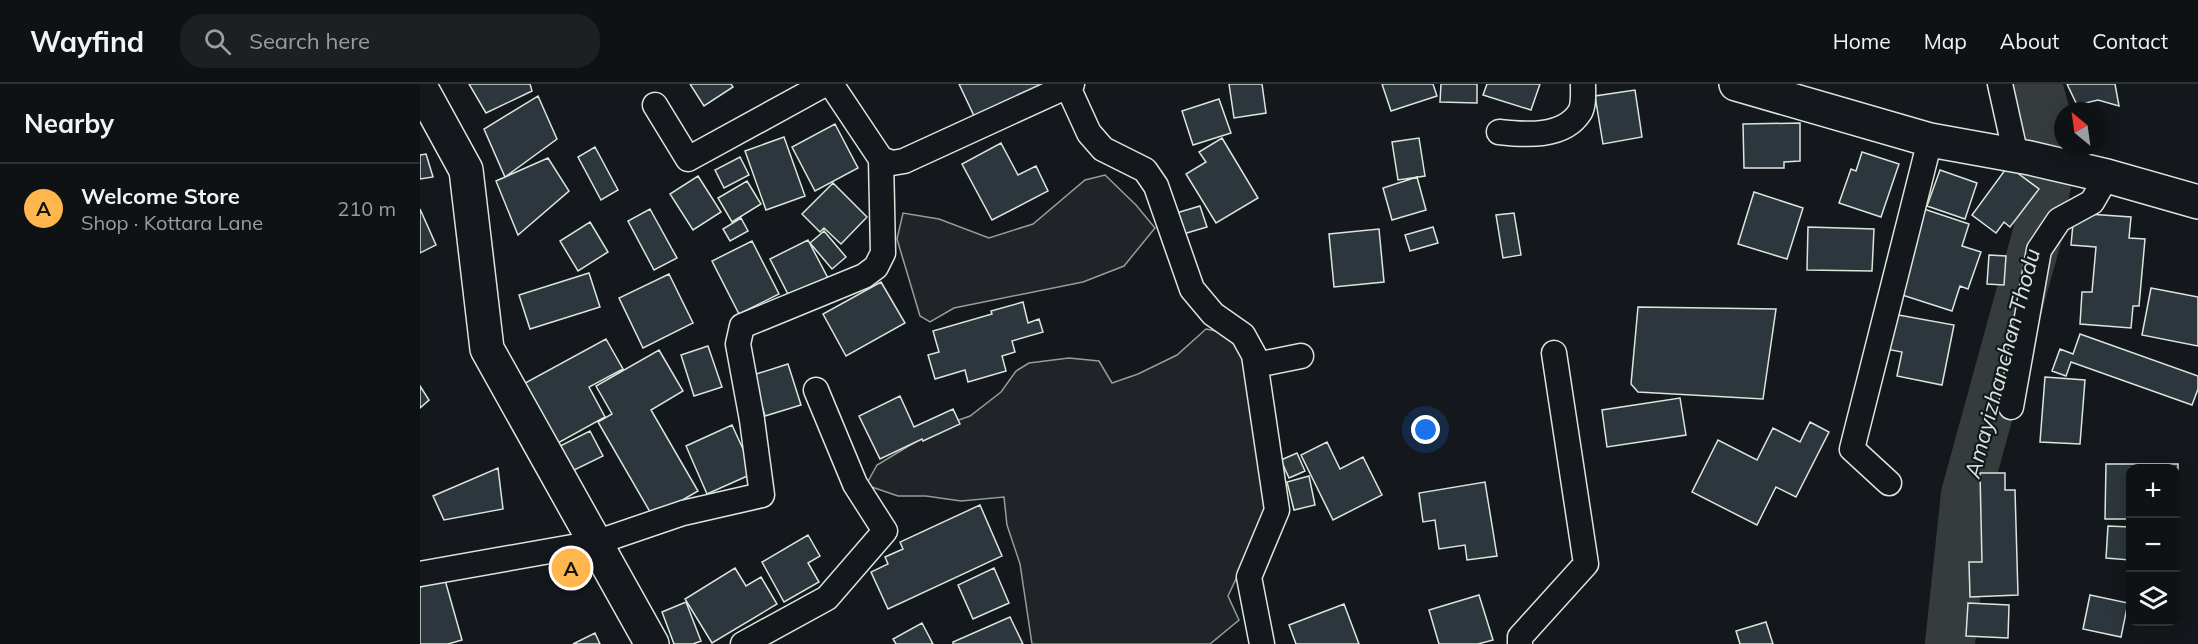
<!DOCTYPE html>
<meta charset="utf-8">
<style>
:root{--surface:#0f1215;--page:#1d2022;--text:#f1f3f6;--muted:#9b9ea0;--line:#2f3234;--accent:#ffb74d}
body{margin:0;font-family:Mulish,sans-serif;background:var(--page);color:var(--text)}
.controls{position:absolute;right:18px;bottom:18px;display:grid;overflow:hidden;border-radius:12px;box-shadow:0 3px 15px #0003}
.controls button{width:54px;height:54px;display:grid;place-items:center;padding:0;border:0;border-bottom:2px solid var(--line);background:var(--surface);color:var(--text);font:30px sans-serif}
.compass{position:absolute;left:1634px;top:18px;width:54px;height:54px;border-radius:50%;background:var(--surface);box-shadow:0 3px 15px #0003;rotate:331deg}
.you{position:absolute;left:1006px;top:346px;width:21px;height:21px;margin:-15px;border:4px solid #fff;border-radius:50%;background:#1a73e8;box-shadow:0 0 0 9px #1a73e833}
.badge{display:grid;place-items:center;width:39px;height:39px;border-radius:50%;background:var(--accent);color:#111;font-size:20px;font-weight:700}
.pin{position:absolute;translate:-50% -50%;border:3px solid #fff;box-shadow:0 2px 6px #0006}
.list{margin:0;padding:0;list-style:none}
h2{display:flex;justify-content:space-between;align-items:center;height:78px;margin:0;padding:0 24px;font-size:26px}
h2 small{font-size:20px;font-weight:400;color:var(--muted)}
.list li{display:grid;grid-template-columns:39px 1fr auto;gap:18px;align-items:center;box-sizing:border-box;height:90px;padding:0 24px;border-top:2px solid var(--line)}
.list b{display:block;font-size:22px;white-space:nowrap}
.list p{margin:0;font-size:20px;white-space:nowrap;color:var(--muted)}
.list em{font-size:20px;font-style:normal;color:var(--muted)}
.icon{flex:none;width:33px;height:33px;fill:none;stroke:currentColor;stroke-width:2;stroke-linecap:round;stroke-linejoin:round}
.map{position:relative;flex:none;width:1778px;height:560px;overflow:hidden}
header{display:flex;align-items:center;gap:36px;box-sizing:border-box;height:84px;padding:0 30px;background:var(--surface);border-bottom:2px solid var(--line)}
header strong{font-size:28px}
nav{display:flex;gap:33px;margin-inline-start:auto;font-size:21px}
.search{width:420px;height:54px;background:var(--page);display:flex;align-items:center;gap:15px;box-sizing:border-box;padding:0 21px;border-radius:24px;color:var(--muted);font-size:22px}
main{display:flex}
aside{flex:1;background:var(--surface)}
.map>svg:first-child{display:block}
.green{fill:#202428;stroke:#939e99;stroke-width:1.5}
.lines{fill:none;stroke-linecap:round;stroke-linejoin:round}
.river{stroke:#363b3e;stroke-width:50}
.building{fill:#2c363c;stroke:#d8e6dc;stroke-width:1.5}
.street-casing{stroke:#d8e6dc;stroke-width:27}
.secondary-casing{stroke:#d8e6dc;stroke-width:36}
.street{stroke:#14181c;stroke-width:24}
.secondary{stroke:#14181c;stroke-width:33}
.labels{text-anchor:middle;stroke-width:4.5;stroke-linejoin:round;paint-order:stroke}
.water-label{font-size:22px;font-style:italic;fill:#d8e6dc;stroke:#14181c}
</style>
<header>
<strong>Wayfind</strong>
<div class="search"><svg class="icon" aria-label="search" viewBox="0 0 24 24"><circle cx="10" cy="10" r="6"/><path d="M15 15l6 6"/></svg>Search here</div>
<nav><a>Home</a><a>Map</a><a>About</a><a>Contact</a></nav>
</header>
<main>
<aside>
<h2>Nearby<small></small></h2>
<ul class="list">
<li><span class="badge">A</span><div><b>Welcome Store</b><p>Shop · Kottara Lane</p></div><em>210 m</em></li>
</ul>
</aside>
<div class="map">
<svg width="1778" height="560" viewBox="0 0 1778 560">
<rect width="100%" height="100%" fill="#14181c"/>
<path class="green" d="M685,91L716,121L735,144L704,182L663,198L534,224L510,238L500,232L477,155L483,129L519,135L569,154L613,140L665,96Z
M786,245L820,252L859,403L808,512L819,536L790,560H612L600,480L587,441L584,413L541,417L506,412H478L446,401L457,381L522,342L550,332L581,308L596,287L609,279L649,274L679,277L692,299L718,290L757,271Z"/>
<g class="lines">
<path class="river" d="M1530,560L1546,410L1618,148L1633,58L1617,0"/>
</g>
<path class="building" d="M49,0H110L112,7L66,29Z
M270,0H311L313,3L284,22Z
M539,0H629L556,36Z
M809,0H842L846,29L814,34Z
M962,0H1013L1017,12L971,27Z
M1021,0H1057V19L1020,18Z
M1067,0H1120L1111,26L1063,11Z
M1647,0H1695L1699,22L1678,16L1657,21Z
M1215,6L1222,53L1183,60L1175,12Z
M118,12L137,55L85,93L64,45Z
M799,15L811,49L773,61L762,27Z
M1380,39V77L1364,78V84H1324L1323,40Z
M415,40L438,84L395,107L372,63Z
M364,53L385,112L346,126L325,67Z
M802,54L838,114L796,139L766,90L786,78L779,68Z
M999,54L1005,92L978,96L972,58Z
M581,59L598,91L616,82L628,107L572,136L542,80Z
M175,63L198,106L181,116L158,73Z
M1442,68L1479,80L1461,133L1419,119L1431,85L1436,87Z
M6,70L13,93L0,95V71Z
M320,73L329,91L304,104L295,86Z
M128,74L149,107L98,151L76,97Z
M1588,82L1619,105L1590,143L1584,138L1576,149L1552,131Z
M1520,86L1557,99L1545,135L1507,122Z
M278,92L301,128L273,146L250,110Z
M997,93L1006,126L972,136L963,104Z
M327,97L341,120L312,138L298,114Z
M413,99L447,133L421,160L404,144L400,148L382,130Z
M1334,108L1383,124L1367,175L1318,160Z
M780,122L787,143L760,151L753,130Z
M0,125L16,161L0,169Z
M230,125L257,174L234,186L208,137Z
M1504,125L1549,140L1542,162L1561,168L1548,205L1540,202L1532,227L1476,209Z
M1094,129L1101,171L1083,174L1076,131Z
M1654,129L1711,133L1709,154L1725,155L1719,222H1713L1711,244L1660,240L1662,208H1672L1676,163L1651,161Z
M321,134L328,147L310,157L303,145Z
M170,138L188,168L158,187L140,157Z
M1013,143L1018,159L990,167L985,151Z
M1388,143L1454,145L1452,187L1387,186Z
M959,145L964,198L914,203L909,150Z
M404,147L426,173L412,185L390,159Z
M388,156L409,196L371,216L350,175Z
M332,157L359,210L319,230L292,177Z
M1569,171L1586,172L1584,201L1567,200Z
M169,189L180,223L110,245L99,211Z
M249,190L273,239L223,264L199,214Z
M461,198L485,239L426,272L403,230Z
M1731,204L1778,213V262L1722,251Z
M603,218L608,239L619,235L623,248L592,257L595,268L582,272L586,287L548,298L545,286L515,295L508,271L519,268L513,247L572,230L571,227Z
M1218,223L1356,225L1343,315L1218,308L1211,300Z
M1473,230L1534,241L1522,301L1477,292L1482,268L1466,265Z
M1660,250L1778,292V305L1772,321L1651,278L1646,292L1632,287L1640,265L1653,270Z
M186,255L203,285L169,303L185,333L129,364L96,304Z
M288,262L302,303L274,312L261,271Z
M239,266L263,307L231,326L278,407L233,433L178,338L192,330L176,302Z
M368,280L381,321L345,332L333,291Z
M1625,293L1665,296L1660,360L1620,358Z
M0,302L9,316L0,324Z
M480,312L494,343L533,325L540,340L503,357L502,355L460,375L439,332Z
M1260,314L1266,351L1187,363L1182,326Z
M1390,338L1409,348L1376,413L1356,403L1337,441L1272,408L1298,356L1337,376L1353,344L1380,358Z
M312,341L334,389L287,410L266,362Z
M170,347L183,372L146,390L134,365Z
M907,358L920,385L943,373L962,411L913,436L881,371Z
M877,369L885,387L869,394L861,376Z
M1686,380H1758L1757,436L1756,384H1710V435H1685Z
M78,384L83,425L24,436L13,412Z
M1560,389H1585V406H1595L1598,511L1550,513L1549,478H1562Z
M889,392L895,421L874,426L867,398Z
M1065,398L1077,472L1047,476L1045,461L1019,465L1015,436L1003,438L999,409Z
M560,421L582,472L468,525L451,488L468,480L465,473L483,465L480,458Z
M1688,442L1710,443V476L1686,474Z
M1756,445H1759L1758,478H1756Z
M388,451L400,472L388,479L399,498L364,518L342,478Z
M315,484L326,502L341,493L357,520L292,559L265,515Z
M574,484L589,519L553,535L538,501Z
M25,496L42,556L28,560H0V503Z
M1059,511L1073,556L1058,560H1019L1009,526Z
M1670,511L1708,519L1701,553L1663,545Z
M266,518L281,557L273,560H254L242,528Z
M1548,519L1589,521L1588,554L1546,552Z
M924,520L939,560H876L869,541Z
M590,533L603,560H533V558Z
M1346,538L1353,560H1320L1316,547Z
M502,539L513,560H476L473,555Z
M175,549L180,560H153Z"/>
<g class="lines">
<defs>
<path id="street" d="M411,0L461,75L472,79L484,77L652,0
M1580,0L1596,72
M648,3L669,49L683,65L725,86L736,102L772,205L793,230L823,251L834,271L857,426L829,493L842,560
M235,21L268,75L405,0
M1079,48C1105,51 1144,54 1160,28C1164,21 1163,8 1163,0
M836,281L881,272
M1591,323L1619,166L1639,136L1672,118L1687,92
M1469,399L1432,365L1510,56
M0,490L175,459L263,429L342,411L332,336L318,260L322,242L444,192L456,183L463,169L461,75
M323,560L407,514L465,447L435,400L396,306
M1100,560V553L1166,480L1134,269"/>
<path id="secondary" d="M1316,0L1510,56L1610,74L1687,92L1778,118
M0,2L46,86L67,265L232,560"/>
</defs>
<use href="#street" class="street-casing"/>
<use href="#secondary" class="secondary-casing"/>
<use href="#street" class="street"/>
<use href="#secondary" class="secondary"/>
</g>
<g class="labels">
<g class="water-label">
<text transform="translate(1582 279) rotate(-75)" y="8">Amayizhanchan Thodu</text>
</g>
</g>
</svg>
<div class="controls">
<button>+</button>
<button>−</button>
<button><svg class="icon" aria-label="layers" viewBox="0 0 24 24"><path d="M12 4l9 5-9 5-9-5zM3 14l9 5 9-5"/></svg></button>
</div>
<svg class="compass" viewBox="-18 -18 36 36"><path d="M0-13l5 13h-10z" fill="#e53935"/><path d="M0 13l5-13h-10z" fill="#9b9ea0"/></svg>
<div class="you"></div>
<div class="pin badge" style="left:151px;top:484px">A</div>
</div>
</main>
